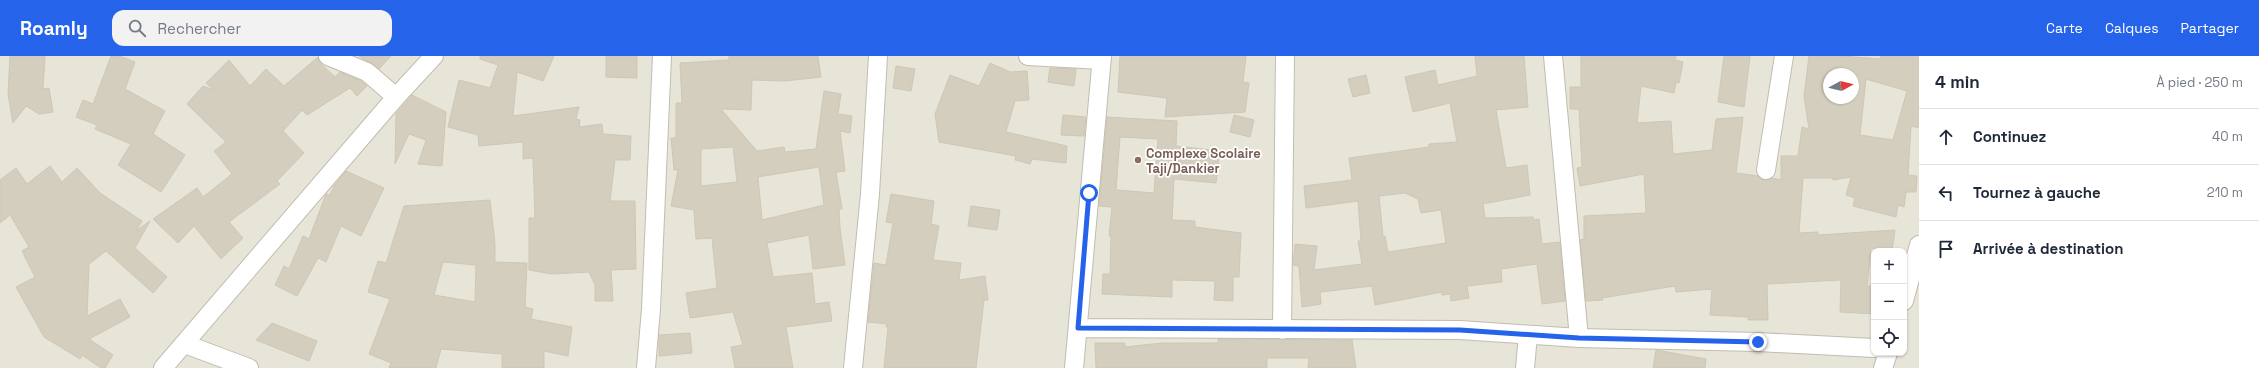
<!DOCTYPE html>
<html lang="fr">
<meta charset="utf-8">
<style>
:root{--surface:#fff;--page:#f2f2f3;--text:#1f2937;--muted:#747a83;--line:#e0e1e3;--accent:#2563eb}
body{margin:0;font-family:"Space Grotesk",sans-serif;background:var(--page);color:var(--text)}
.controls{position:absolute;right:12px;bottom:12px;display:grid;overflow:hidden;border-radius:8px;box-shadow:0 1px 3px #0004}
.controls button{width:36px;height:36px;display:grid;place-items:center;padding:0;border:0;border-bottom:1px solid var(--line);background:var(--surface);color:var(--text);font:20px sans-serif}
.compass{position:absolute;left:1823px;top:12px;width:36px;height:36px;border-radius:50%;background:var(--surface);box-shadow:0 1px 3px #0004;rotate:82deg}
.stop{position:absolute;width:12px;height:12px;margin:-9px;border:3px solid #2563eb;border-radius:50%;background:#fff}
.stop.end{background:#2563eb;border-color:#fff;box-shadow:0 1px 4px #0008}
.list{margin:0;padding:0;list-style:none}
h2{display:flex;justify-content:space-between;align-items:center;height:52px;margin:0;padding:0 16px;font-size:17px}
h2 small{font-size:13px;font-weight:400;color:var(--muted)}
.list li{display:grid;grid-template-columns:26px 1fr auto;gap:12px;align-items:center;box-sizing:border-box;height:56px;padding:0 16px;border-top:1px solid var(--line)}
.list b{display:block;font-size:15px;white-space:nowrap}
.list em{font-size:13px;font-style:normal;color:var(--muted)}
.icon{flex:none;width:22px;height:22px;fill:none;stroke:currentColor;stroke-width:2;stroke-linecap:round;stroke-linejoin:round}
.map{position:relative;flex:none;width:1919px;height:312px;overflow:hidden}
header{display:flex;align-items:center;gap:24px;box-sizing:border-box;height:56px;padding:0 20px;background:var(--accent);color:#fff}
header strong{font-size:19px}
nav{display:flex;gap:22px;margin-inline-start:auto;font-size:14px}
.search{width:280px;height:36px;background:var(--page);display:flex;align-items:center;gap:10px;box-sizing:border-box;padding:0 14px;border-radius:12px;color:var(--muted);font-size:15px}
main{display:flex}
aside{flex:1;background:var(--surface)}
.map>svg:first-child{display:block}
.residential{fill:#e7e4d8;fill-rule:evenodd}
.building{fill:#d4cebf;stroke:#cfc7b3;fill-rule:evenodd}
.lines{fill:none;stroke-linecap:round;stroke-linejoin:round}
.street-casing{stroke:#c1bdaf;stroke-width:20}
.street{stroke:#fff;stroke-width:18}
.route{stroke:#2563eb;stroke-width:5}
.education-dot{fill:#8d6e63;stroke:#fff;stroke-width:1.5}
.labels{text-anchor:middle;stroke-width:3.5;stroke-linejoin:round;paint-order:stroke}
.education-label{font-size:13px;font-weight:bold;fill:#785e54;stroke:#fff;text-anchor:start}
</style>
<header>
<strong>Roamly</strong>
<div class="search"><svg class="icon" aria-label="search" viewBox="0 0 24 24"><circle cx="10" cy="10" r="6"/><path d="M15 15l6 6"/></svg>Rechercher</div>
<nav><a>Carte</a><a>Calques</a><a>Partager</a></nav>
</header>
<main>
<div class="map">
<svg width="1919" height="312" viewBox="0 0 1919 312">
<rect width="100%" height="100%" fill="#f3f1e9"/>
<path class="residential" d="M0,0H1919V312H0ZM1829,18H1853V42H1829ZM1874,195H1904V297H1874Z"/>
<path class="building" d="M10,0H45L43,33L49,32L53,56L39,58L26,50L13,67L8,38Z
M111,0H119L135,6L125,33L165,55L153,78L185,99L161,136L118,109L131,88L95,73L97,69L76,61L83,44L93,48Z
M359,0H391L379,13Z
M480,0H554L543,25L517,16L513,60L579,51L576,63L580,64L579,71L602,68L603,78L631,80L630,104H615L610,145H635L636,213L611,214L613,245H595V229L589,216L552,218L529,214V162H535L533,102L523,103V86L479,90L478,79L448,71L459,24L490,32L498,9L480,3Z
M606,0H637V22L606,21Z
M729,0H818L821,21L785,25L752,24L751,54L721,53L757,95L784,91L785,96L816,93L824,35L841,38L838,58L852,60L850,77L840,75L845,115L836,116L842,153H839L840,172L845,209L813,213L809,179L767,187L773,221L812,217L815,248L829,246L832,265L786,271L793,312H735L731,291L743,289L733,256L690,262L686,237L717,232L712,182L696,183L694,154L671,150L678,114H674L671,82H676V47H682L680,7L729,4ZM733,91L737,126L701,130V93ZM819,111L824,149L762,164L758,121Z
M1120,0H1246L1243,26L1249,27L1245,56L1165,61L1167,42L1118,36Z
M1475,0H1524L1528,51L1496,54L1506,112L1527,109L1530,139L1483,148L1485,162L1533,161L1534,164L1539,163L1542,188L1560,186L1565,245L1542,248L1537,208L1501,213L1502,226L1467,230L1469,242L1451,245L1450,238L1442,239V236L1375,249L1372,230L1320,236L1321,248L1302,251L1299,210L1293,209L1295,188L1317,190L1314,214L1362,208L1358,185H1361L1358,145L1306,152L1304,130L1352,124L1349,102L1429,91V88L1457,86L1450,47L1413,56L1405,21L1435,14L1438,29L1477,20ZM1405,137L1418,143L1421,157L1441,154L1446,187L1388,196L1385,180H1383L1379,140Z
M1581,0H1676L1675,4L1683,6L1679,27L1676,26L1674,37L1641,30L1637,67L1671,65L1673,98L1712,94L1716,63L1743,61L1736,117L1758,120L1765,124L1772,122L1781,124V100H1798L1802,71L1809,73L1804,40L1809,0H1842L1880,3L1881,0H1919V72L1911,70L1908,119L1917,120L1916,136H1906L1904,151L1898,149L1896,161L1853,150L1855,142L1846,139L1851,121L1833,124V122H1803L1799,177L1818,176V179L1895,174L1892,195L1871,192L1867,230H1874V258L1840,256L1841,224L1767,228L1768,264H1748V261L1710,259L1712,233L1676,236L1675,230L1602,242L1603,244L1586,245L1580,184L1584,183V160L1646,157L1644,118L1580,130L1577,112L1582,111L1579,53H1570V31H1581ZM1829,18H1853V42H1829ZM1866,23L1907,35L1893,84L1860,79Z
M1724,0H1750L1744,51L1718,46Z
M318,1L320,7L335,21L340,16L361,25L367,30L357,40L350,32L307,59L302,54L283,75L304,97L277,125L280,128L229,166L243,182L221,203L194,170L178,187L153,163L197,132L203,141L232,118L214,95L226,86L187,48L203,30L214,34L206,27L229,4L250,30L266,13L284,30Z
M990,7L1010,16L1027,15L1029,44L1015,45L1006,76L1067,90L1066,107L1032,103L1030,108L1015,104L1016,100L939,86L935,58L950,19L979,30Z
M896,10L915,13L911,35L893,32Z
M1050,12L1076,13L1074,30L1048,26Z
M1366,19L1370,37L1353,41L1348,23Z
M412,39L446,56L442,110L418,108L426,84L409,78L395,108L396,58Z
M1063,59L1086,61L1084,80L1061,79Z
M1234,59L1254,64L1250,81L1230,76Z
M1107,61L1177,65L1176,90L1220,95L1216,127L1174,123L1172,164L1195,165V171L1241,177L1239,221H1233V245L1214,244L1215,225L1172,224V241L1102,238L1103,218H1110L1111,180H1109L1112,151L1099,150ZM1120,81L1158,83L1154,137L1116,134Z
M50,110L62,126L77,112L100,137L142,165L136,175L150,165L135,192L167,221L153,237L106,195L89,208L87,260L120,243L130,261L89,283L113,299L105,312H101L82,299L80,303L44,281L16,231L35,221L22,195L29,191L10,159L0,167V124L16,112L27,128Z
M346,115L384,132L361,180L341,170L326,206L318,202L297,240L275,229L284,210L289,213L303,180L309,183L326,138L330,139L334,130Z
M891,138L934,145L931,168L939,170L933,204L961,207L959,224L985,220L988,244H984L976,312H884L888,271H886L887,268L868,266L874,207L886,209L893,167L886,166Z
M490,144L495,188V206L527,207L525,251L533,253L531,263L572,271L568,300L544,295V312H502V298L441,293L436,312H389L391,307L369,298L390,243L368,236L378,205L386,207L404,150ZM443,206L476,209L475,246L434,239Z
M971,150L1000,154L997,174L968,170Z
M272,267L317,285L309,305L256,284Z
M690,277L692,297L659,300V279Z
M1218,283L1352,284L1356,312H1308L1309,302H1267V312H1096L1095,287H1125V291L1162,287H1218Z
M1656,294L1706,303L1705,312H1653Z"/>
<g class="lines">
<defs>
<path id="street" d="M328,0L367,16L396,41
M1028,0L1102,4
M1553,0L1579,282
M1766,114L1784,0
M1904,245L1919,189
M1078,272L1460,274L1579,282L1758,286L1874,292
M1282,274L1285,0
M185,288L249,312
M163,312L396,41L434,0
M646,312L651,253L662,0
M853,312L870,138L878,0
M1074,312L1102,0
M1525,312L1528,279
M1883,312L1888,297"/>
</defs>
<use href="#street" class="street-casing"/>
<use href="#street" class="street"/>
</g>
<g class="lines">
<path class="route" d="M1089,137L1078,272L1460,274L1579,282L1758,286"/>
</g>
<circle class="education-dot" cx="1138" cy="104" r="4"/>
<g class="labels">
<g class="education-label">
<text x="1146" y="102">Complexe Scolaire<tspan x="1146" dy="15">Taji/Dankier</tspan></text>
</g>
</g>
</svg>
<div class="controls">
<button>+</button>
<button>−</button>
<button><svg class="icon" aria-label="locate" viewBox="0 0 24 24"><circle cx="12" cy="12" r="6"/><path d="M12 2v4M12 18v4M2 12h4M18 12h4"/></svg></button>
</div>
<svg class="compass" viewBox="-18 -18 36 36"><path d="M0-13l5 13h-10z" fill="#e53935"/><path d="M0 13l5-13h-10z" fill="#747a83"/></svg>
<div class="stop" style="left:1089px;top:137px"></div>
<div class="stop end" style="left:1758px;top:286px"></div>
</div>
<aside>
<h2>4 min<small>À pied · 250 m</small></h2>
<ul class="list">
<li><svg class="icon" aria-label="ahead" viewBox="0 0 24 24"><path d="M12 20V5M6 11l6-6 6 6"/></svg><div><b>Continuez</b></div><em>40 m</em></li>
<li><svg class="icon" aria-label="left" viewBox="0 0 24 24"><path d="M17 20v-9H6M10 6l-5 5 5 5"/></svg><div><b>Tournez à gauche</b></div><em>210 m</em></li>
<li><svg class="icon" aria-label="arrive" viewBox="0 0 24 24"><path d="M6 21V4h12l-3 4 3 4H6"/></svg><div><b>Arrivée à destination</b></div></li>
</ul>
</aside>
</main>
